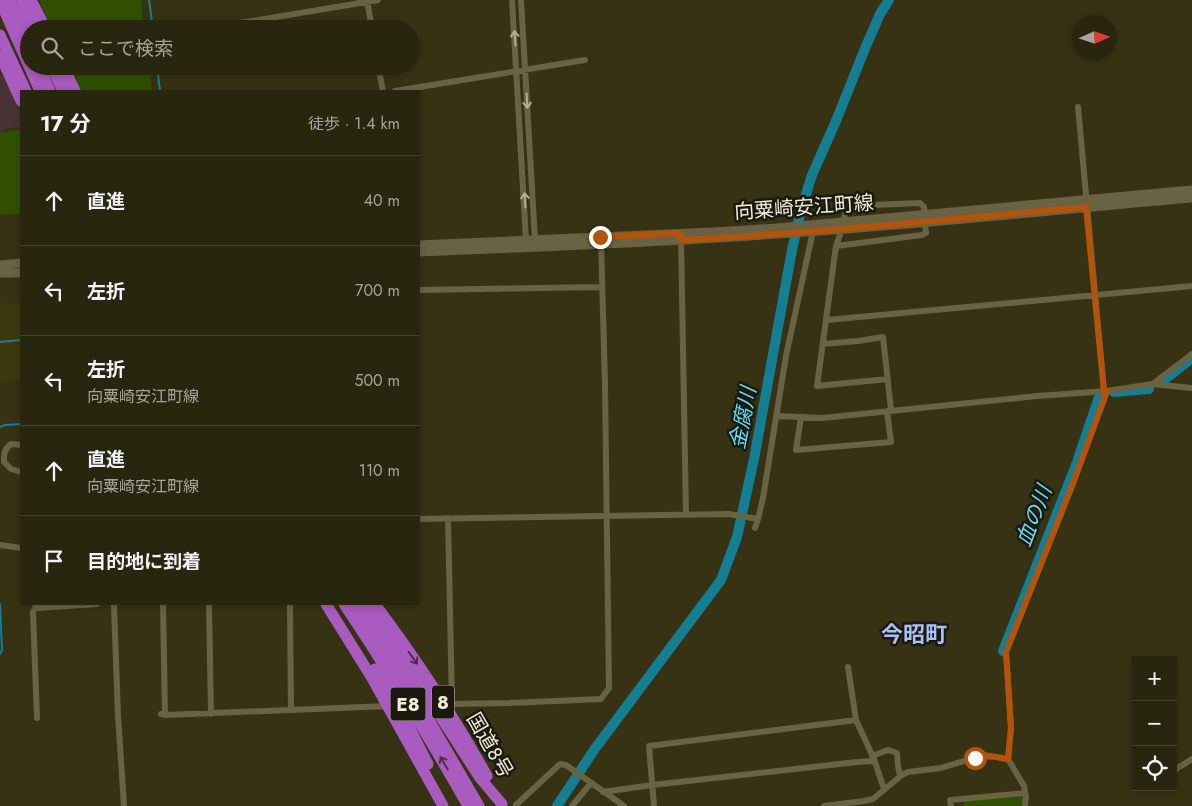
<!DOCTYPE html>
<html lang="ja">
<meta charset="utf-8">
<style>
:root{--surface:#29260f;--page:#312e18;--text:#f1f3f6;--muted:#a5a59e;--line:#45432f}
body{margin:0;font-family:Jost,"Noto Sans JP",sans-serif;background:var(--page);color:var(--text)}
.controls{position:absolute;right:15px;bottom:15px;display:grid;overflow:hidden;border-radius:0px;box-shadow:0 2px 8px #0003}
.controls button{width:45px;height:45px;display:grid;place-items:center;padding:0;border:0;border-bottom:1px solid var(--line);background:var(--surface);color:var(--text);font:25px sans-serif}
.compass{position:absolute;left:1072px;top:15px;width:45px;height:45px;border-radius:50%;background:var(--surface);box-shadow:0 2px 8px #0003;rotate:87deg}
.stop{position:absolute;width:15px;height:15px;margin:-11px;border:4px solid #b45309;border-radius:50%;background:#fff}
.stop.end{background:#b45309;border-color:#fff;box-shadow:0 1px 5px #0008}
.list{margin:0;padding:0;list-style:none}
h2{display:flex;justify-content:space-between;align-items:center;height:65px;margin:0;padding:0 20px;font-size:21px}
h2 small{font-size:16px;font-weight:400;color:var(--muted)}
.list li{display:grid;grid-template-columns:32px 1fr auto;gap:15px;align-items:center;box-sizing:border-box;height:90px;padding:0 20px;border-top:1px solid var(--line)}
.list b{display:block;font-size:19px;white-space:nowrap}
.list p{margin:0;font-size:16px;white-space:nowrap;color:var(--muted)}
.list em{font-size:16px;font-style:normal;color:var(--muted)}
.icon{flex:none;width:28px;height:28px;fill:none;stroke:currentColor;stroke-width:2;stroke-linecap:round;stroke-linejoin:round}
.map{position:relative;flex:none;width:1192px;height:806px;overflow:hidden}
.search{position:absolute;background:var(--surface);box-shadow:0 2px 8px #0003;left:20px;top:20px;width:400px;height:55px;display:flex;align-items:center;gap:12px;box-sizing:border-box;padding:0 18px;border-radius:28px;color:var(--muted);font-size:19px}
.panel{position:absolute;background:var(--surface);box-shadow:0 2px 8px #0003;left:20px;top:90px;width:400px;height:515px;border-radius:0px}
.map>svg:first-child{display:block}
.commercial{fill:#473235}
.built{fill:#3e3811}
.green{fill:#305000}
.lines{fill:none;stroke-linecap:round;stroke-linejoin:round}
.stream{stroke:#147e93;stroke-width:2}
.river{stroke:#147e93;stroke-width:10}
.street{stroke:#696344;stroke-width:6}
.secondary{stroke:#696344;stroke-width:9}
.highway{stroke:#aa5bc0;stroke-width:11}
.oneway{stroke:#b3af97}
.oneway2{stroke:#4d304c}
.route{stroke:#b45309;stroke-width:6}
.labels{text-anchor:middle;stroke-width:5;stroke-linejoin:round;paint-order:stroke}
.shield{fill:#1b190d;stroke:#afad9d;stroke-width:1}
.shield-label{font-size:19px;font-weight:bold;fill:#efeddb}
.street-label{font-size:20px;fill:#efeddb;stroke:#1b190d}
.water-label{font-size:21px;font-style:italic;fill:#62defc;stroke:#1b190d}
.quarter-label{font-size:22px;font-weight:bold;fill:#a9c1f6;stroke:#1b190d}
</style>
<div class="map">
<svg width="1192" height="806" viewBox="0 0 1192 806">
<rect width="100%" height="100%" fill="#373214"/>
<path class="commercial" d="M3,74L21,112V127L5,129L0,133V75Z"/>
<path class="built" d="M21,302V379L0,381V304Z"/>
<path class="green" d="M39,0H141L144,29H52Z
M68,66H149L152,91H81Z
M21,129V213L0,215V133Z
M1021,797L1024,798L1023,806H964L963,801Z"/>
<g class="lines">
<path class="stream" d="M149,0L153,29
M157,66L160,91
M0,342L21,340
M0,427L5,425L21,424
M0,604L2,650L0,654"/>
<path class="river" d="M1164,380L1192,358
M1114,392L1149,389
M1003,651L1076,465L1100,394
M557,806L594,750L721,580L737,537L754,459L792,250L801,210L812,175L836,121L866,46L880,14L889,0"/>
<path class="street" d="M367,0L372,29
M512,0L526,240L528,243
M521,0L534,223L535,240L533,244
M204,29L378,0
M378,66L383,91
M395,91L585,60
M1078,107L1104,391
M844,218L846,211L850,206L920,203L924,207L925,215
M681,238L686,514
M836,246L840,235
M419,290L602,287
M827,320L1192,286
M823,344L858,341L883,337L891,410
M888,379L817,386L836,246L922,235L926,233L925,222
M1153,384L1192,354
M777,416L822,418L1037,396L1107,391L1152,384L1192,388
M801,417L796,450L891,442L887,411
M21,445L11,444C4,449 4,454 4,462L11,469L21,472
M448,518L452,704
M419,519L729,514L758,519
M755,528L758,519L763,498L786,356L813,231
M0,545L21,548
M35,604L36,606L39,608L97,604
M113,604L114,606L118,715L124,806
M163,604L165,715
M209,604L211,714
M290,604L291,710
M36,606L33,612L37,718
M848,667L856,720L874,759L884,789
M447,708L452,704L510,703L601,699L609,688L605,384L601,241
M161,714L165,715L388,706
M872,756L888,750L897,753L898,766L900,776
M1173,771L1192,759
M603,792L652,785L857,762L874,761
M516,805L560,764L566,765L624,806
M572,806L591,783
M654,806L649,746L856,720
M824,806L864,801L873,799L902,775L908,772L941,768L984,755L1008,759
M951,806L950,800L1025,793
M1025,806L1026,797L1024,786L1008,759L1011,728L1006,652L1072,486L1107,391"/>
<path class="secondary" d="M419,245L714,232L777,228L1192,190
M419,252C538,247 658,243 777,234C915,225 1054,210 1192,198
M0,265L21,263
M0,273H21"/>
<path class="highway" d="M10,0L29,44
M22,0L34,29
M31,0L46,29
M0,1L40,91
M0,35L26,91
M0,55L21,101
M39,66L50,91
M51,66L63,91
M63,66L75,91
M326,604L372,678L443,806
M344,604C388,670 429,737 468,806
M356,604L418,701L479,806
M365,604L409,668L480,778L502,804
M375,604C416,659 454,716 487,776
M375,669L398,705L428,764"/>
</g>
<defs><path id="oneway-shaft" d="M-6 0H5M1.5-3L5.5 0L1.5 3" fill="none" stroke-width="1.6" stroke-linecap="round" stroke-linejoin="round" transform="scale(1.25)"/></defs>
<g class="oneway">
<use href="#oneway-shaft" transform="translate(515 38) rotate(-94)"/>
<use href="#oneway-shaft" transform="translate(527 101) rotate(87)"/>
<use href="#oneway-shaft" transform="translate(525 200) rotate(-93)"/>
</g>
<g class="oneway2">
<use href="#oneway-shaft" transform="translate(413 658) rotate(55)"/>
<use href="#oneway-shaft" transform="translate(444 763) rotate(-120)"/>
</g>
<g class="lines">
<path class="route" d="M600,237L680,233L681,240C816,233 951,219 1086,207L1104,391H1107L1072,486L1006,652L1011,728L1008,759C996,757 987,755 975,758"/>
</g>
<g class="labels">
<g class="shield">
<rect x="432" y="685.5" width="22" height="33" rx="4"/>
<rect x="390.5" y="687.5" width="35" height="33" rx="4"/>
</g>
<g class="shield-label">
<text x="443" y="709">8</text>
<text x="408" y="711">E8</text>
</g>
<g class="street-label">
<text transform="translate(804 207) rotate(-4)" y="7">向粟崎安江町線</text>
<text transform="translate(490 745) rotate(60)" y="7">国道8号</text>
</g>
<g class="water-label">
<text transform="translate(743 418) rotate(-79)" y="7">金腐川</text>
<text transform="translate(1034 516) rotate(-69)" y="7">血の川</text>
</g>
<g class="quarter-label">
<text x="914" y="642">今昭町</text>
</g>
</g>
</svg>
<div class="controls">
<button>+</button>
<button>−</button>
<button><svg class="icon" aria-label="locate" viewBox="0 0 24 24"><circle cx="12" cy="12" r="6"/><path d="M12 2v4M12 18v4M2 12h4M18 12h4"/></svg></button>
</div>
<svg class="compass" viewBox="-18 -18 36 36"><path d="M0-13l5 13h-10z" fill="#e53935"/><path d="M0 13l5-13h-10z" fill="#a5a59e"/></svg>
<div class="stop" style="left:975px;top:758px"></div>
<div class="stop end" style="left:600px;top:237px"></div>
<div class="search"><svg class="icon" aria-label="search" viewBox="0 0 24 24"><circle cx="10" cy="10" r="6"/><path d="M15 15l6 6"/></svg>ここで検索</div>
<section class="panel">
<h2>17 分<small>徒歩 · 1.4 km</small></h2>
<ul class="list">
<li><svg class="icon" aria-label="ahead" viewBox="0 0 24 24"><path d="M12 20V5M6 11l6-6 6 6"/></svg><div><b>直進</b></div><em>40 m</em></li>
<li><svg class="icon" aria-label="left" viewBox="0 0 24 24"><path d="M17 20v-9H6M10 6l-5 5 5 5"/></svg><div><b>左折</b></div><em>700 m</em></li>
<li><svg class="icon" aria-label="left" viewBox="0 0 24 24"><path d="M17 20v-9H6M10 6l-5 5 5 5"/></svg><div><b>左折</b><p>向粟崎安江町線</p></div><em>500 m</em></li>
<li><svg class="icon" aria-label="ahead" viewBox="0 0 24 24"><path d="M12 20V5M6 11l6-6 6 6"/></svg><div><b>直進</b><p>向粟崎安江町線</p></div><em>110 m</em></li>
<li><svg class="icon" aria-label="arrive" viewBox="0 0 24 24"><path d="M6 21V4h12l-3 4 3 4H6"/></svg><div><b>目的地に到着</b></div></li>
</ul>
</section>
</div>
